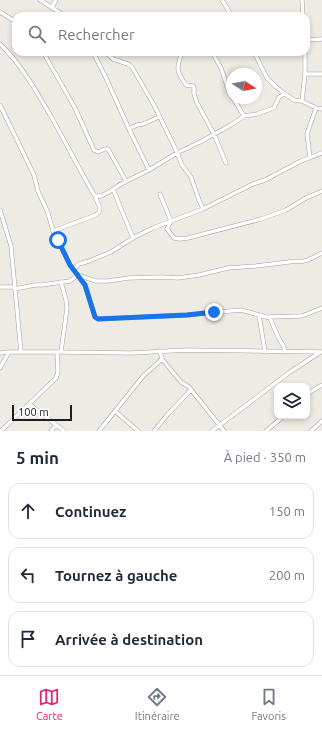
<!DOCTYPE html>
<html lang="fr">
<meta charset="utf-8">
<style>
:root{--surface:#fff;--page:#f6f6f7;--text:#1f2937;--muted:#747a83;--line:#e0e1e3;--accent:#db2777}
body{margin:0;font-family:Ubuntu,sans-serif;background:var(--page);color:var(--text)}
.controls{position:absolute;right:12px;bottom:12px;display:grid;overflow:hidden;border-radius:8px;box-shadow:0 2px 6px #0003}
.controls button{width:36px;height:36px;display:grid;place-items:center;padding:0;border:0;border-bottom:1px solid var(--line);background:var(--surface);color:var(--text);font:20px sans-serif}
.compass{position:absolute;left:226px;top:68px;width:36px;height:36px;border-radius:50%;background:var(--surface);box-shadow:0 2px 6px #0003;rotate:101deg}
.scale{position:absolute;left:12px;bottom:10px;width:60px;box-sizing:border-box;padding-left:4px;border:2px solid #1d1d1d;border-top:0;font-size:11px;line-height:14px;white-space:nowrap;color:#1d1d1d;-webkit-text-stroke:3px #fff;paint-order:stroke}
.stop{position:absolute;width:12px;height:12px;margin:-9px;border:3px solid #1a73e8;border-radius:50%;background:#fff}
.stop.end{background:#1a73e8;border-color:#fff;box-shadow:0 1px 4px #0008}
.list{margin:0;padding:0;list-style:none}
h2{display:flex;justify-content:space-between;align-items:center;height:52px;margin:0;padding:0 16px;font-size:17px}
h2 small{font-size:13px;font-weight:400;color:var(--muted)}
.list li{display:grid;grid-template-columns:26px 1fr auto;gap:12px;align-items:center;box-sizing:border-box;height:56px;margin:0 8px 8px;padding:0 8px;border:1px solid var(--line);border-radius:12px}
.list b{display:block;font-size:15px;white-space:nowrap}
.list em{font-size:13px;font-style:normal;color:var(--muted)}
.icon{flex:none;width:22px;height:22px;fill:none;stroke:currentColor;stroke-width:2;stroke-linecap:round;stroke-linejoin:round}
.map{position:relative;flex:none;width:322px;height:431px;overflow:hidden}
.search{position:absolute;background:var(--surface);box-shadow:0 2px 6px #0003;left:12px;right:12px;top:12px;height:44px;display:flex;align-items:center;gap:10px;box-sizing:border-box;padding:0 14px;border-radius:12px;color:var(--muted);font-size:15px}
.sheet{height:244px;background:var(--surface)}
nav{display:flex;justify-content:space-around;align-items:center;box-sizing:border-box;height:56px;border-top:1px solid var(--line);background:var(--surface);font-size:11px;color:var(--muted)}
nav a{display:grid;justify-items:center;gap:2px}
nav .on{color:var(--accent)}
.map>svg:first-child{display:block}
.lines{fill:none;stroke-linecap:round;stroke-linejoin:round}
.minor-casing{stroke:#a1a1a1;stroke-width:4.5}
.minor{stroke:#fff;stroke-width:3.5}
.route{stroke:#1a73e8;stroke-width:5}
</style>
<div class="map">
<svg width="322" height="431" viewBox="0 0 322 431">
<rect width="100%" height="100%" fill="#edebe3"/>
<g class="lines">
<defs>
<path id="minor" d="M40,0L65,16
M222,0L232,16
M302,0L303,16
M53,8V5L56,0
M0,12L16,22
M306,40L322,39
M0,44C22,65 38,94 53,120C67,145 80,171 95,196L100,208L99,212L96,215L53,231
M43,52L75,108L94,150L98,152L105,149H108L126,181
M93,52L106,78L129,129L137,125L143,124L159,117
M105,52L113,59L128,64L132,67L155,107L175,148L182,165L191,177L199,200L203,209
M212,52L221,68L229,92L232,97
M254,52L267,78L275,86L285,94L294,100L302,101L316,108L322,109
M181,55C176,70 177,72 186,85L193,86L194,88V94L197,103L214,134L226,163
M305,74H322
M233,98L244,116
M302,101L305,74V52
M0,105L34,175L38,191L48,213L53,231L70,265L85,285L95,317L98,319L187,315L241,310L270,318L278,337L284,347L285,352
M129,129L149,170
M310,157L307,134L316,108
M113,189L133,238
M160,194L171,221L167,229L174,238L180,239L188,238L261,219L286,210L306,198L322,191
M95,196H101L107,193L121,184L149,170L177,153L200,142L231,125L244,116L257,114L274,108L279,97L285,94
M0,210L11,246L21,352
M74,269L79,264L89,261L111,252L133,238L153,228L203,209L253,184L265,180L301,161L322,153
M0,287H15
M15,289L35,285H42L70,281L78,275L96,281H108L129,278L161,277L178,278L199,275L228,268L256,266L297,261C306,263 313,257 322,253
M259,315L265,352
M269,317L302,316L322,308
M160,351L162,359L181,382L189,387L224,431
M61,352L67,308L66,300L61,282
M0,353L9,352H61L132,353L187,350L322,352
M0,368L9,352
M307,394L322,385
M29,404L64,431
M115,411L138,431
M1,431L56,378L58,372L57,352
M51,431L56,425
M99,431L144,375L150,370L162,359
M154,431L168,414L191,390
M212,431L290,372L319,353
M266,431L284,416
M311,431L322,421"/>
</defs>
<use href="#minor" class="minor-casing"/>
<use href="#minor" class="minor"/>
</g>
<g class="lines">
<path class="route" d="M58,240L70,265L85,285L95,317L98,319L187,315L214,312"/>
</g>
</svg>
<div class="controls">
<button><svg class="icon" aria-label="layers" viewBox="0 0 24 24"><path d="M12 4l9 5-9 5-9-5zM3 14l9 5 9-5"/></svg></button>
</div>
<svg class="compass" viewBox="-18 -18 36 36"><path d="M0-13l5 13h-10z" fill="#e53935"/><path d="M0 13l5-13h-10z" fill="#747a83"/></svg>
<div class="scale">100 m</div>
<div class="stop" style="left:58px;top:240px"></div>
<div class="stop end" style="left:214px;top:312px"></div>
<div class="search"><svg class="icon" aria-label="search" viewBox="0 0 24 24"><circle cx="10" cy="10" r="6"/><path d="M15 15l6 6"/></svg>Rechercher</div>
</div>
<section class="sheet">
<h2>5 min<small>À pied · 350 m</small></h2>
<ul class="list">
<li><svg class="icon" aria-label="ahead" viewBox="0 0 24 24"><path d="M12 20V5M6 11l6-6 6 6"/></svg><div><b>Continuez</b></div><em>150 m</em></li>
<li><svg class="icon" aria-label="left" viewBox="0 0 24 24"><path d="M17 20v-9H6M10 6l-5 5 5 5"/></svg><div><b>Tournez à gauche</b></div><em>200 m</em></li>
<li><svg class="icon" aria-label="arrive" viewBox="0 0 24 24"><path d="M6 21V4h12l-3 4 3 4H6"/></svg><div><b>Arrivée à destination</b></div></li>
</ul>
</section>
<nav>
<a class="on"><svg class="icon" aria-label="map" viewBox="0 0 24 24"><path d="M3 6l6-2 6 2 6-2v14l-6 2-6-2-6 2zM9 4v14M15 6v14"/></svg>Carte</a>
<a><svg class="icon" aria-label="directions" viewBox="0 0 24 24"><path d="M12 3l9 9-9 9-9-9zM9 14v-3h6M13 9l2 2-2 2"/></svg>Itinéraire</a>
<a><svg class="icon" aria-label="saved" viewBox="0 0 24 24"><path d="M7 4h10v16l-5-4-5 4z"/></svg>Favoris</a>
</nav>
